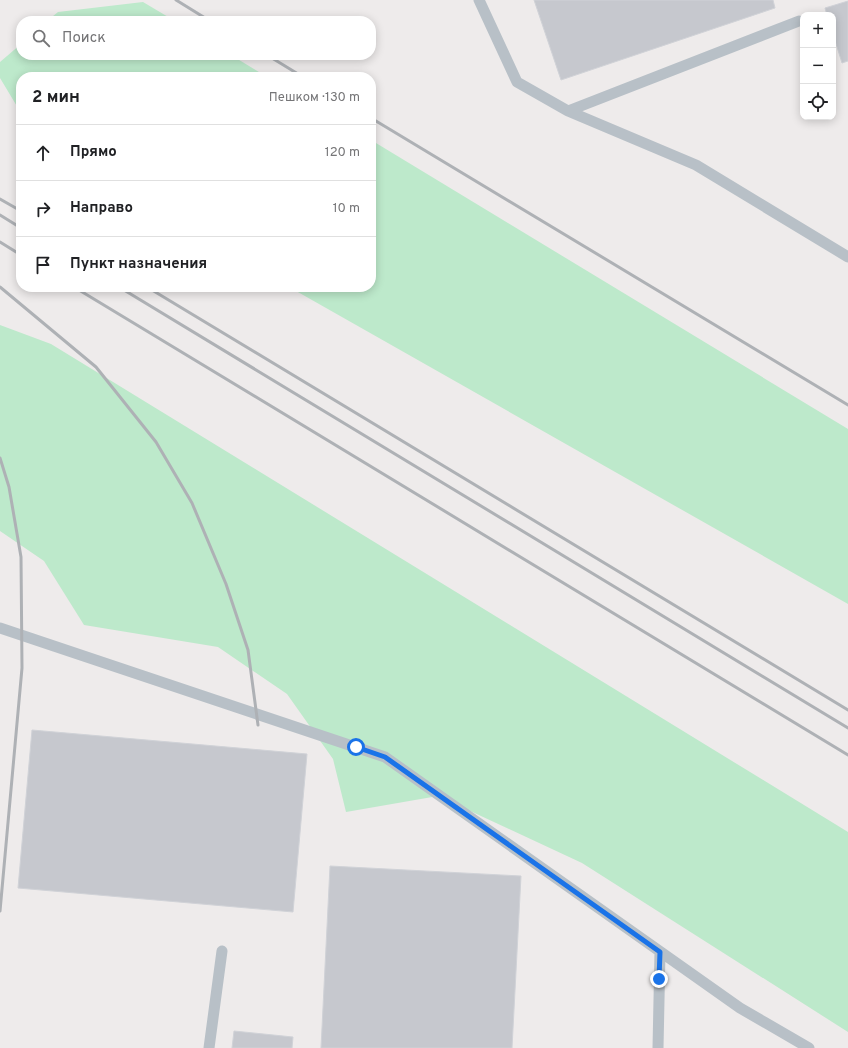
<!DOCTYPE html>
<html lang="ru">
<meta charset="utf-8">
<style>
:root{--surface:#fff;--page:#f2f2f2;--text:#202124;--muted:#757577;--line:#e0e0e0}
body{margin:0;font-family:Overpass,sans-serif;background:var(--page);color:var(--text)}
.controls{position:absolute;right:12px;top:12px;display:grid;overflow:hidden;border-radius:8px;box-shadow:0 2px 10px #0003}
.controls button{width:36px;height:36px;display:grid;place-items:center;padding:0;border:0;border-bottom:1px solid var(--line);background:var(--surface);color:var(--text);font:20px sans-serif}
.stop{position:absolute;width:12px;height:12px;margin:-9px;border:3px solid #1a73e8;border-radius:50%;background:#fff}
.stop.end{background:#1a73e8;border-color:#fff;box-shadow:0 1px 4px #0008}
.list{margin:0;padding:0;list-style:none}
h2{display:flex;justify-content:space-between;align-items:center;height:52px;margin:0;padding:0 16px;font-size:17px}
h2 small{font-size:13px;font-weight:400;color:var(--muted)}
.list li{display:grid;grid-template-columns:26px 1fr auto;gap:12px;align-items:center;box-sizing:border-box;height:56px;padding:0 16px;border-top:1px solid var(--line)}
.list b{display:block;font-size:15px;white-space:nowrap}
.list em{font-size:13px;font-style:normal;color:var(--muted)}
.icon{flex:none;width:22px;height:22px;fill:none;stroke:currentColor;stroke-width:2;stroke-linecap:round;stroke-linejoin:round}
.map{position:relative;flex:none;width:848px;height:1048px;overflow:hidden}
.search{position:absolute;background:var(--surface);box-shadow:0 2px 10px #0003;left:16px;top:16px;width:360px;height:44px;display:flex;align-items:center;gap:10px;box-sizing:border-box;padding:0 14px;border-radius:16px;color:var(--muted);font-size:15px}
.panel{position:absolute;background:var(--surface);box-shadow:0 2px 10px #0003;left:16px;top:72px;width:360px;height:220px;border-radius:16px}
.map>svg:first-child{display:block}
.green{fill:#bde9cb}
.building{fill:#c6c8ce;stroke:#d0d2d7}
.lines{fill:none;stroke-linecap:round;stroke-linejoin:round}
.lane{stroke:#b8c0c7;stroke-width:11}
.rail{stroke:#aeb1b5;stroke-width:3}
.route{stroke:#1a73e8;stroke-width:5}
</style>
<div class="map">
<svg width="848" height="1048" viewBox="0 0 848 1048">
<rect width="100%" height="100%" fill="#eeebeb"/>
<path class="green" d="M143,2L175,21H47L58,12Z
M21,44V55H231L267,77H21V113L0,78V62Z
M371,140L848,429V604L289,287H371Z
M0,325L51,344L848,832V1032L582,863L438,796L346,812L333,759L287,694L218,647L84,625L44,561L0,531Z"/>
<path class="building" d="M534,0H773L775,8L561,80Z
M848,1V61L842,63L833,34V15H827L825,8Z
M32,730L307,754L293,912L18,888Z
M330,866L521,876L512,1048H321Z
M234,1031L293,1037L292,1048H232Z"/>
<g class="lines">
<path class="lane" d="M479,0L517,82L568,111L799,21
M568,111L696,165L848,257
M0,628L385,757L740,1008L809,1048
M209,1048L222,951
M658,1048L660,952"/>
<path class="rail" d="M176,0L210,21
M267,55L303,77
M371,118L848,405
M0,199L21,211
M0,215L21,228
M0,242L21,255
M0,287L96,367L156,442L192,503L226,584L248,650L258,725
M74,287L848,755
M119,287L848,728
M147,287L848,710
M0,458L9,487L21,557L22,668L0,911"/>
</g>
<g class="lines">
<path class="route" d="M356,747L385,757L660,952L659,979"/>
</g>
</svg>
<div class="controls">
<button>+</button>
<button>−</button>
<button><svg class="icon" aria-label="locate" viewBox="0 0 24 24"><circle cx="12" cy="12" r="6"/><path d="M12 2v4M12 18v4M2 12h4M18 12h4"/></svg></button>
</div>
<div class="stop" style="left:356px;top:747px"></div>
<div class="stop end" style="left:659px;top:979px"></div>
<div class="search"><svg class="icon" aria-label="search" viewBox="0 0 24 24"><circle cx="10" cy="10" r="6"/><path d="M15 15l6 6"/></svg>Поиск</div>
<section class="panel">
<h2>2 мин<small>Пешком · 130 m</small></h2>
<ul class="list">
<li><svg class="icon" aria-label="ahead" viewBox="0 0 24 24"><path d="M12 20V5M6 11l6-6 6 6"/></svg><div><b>Прямо</b></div><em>120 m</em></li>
<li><svg class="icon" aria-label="right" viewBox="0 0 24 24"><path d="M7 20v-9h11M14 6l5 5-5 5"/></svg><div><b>Направо</b></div><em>10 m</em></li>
<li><svg class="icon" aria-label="arrive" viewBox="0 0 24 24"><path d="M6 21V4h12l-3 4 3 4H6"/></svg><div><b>Пункт назначения</b></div></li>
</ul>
</section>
</div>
